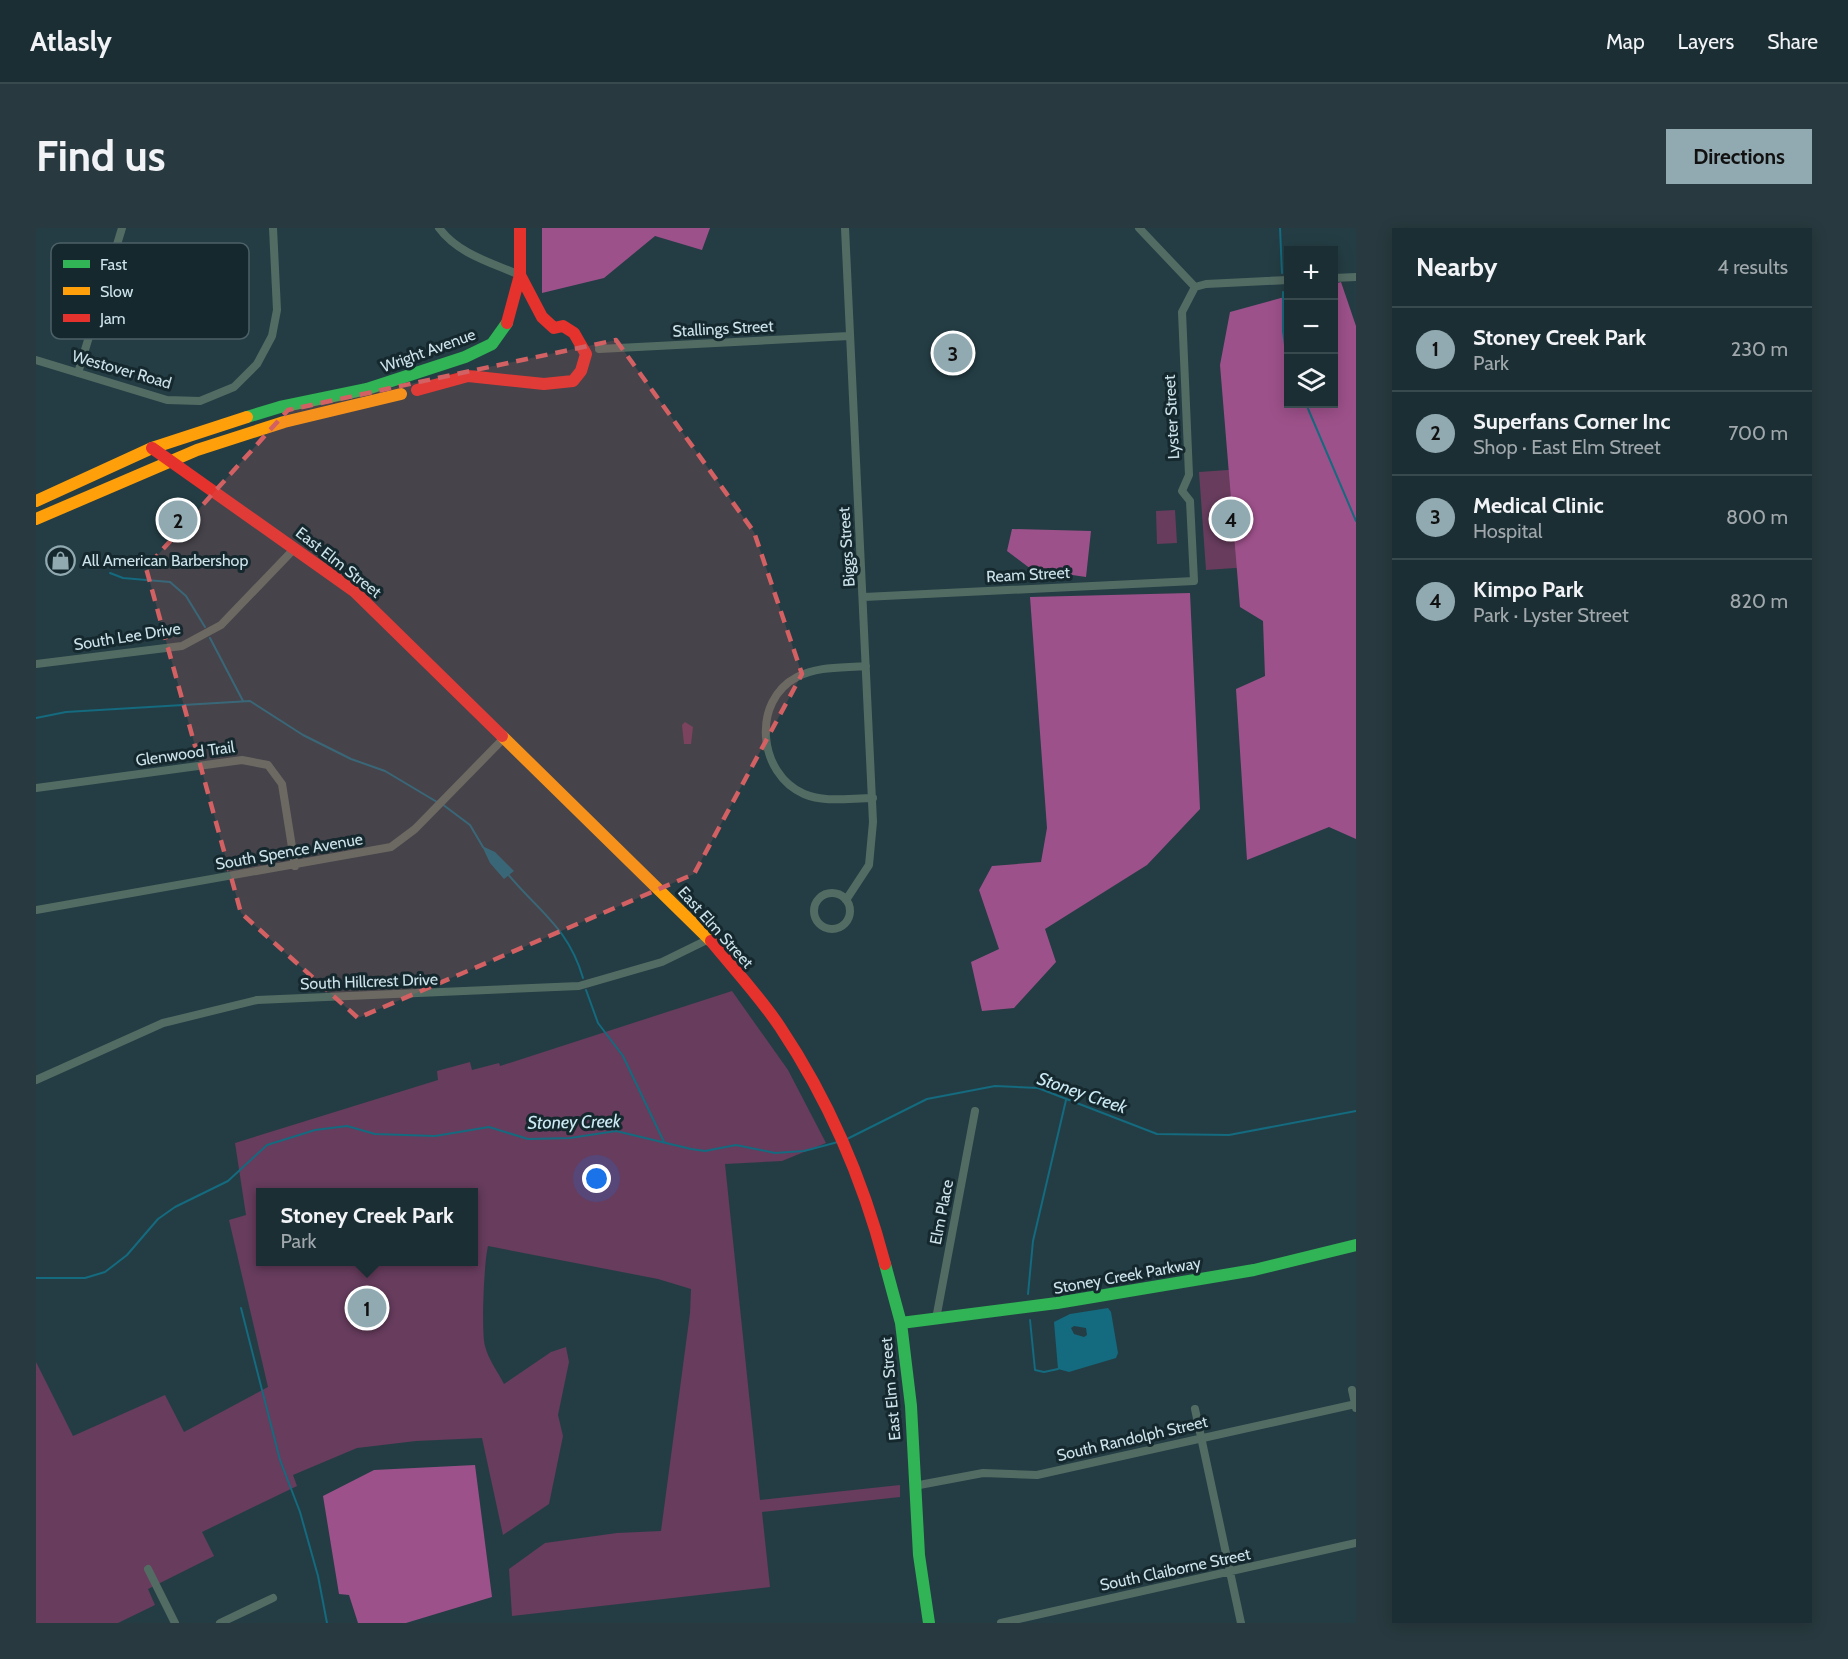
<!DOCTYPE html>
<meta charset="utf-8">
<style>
:root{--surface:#1b2e33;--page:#283a3f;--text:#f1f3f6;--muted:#a0a8ac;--line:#394a4e;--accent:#91a9b1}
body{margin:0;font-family:Cabin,sans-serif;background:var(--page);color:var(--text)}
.controls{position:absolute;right:18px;top:18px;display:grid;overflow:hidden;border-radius:0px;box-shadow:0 3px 15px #0003}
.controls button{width:54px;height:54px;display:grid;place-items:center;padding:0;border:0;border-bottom:2px solid var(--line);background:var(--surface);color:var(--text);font:30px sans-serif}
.you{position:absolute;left:561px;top:951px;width:21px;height:21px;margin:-15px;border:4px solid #fff;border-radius:50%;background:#1a73e8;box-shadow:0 0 0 9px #1a73e833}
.badge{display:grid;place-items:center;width:39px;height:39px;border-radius:50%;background:var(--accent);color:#111;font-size:20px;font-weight:700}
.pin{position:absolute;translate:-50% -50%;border:3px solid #fff;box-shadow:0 2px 6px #0006}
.popup{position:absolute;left:220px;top:960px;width:222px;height:78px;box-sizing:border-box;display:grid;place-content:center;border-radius:0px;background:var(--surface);filter:drop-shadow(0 2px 4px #0005);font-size:20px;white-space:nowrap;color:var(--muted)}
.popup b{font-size:22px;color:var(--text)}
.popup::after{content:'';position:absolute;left:50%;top:100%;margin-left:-12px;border:12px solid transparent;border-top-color:var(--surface)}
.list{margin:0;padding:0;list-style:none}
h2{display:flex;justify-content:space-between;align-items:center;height:78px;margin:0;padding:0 24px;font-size:26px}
h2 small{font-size:20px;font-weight:400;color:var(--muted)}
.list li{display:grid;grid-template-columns:39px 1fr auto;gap:18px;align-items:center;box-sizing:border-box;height:84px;padding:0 24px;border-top:2px solid var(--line)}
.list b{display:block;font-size:22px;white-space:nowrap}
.list p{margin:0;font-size:20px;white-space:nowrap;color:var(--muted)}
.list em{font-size:20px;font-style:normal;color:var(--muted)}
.icon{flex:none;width:33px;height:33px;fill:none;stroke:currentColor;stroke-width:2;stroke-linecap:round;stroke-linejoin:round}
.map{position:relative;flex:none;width:1320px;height:1395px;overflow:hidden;border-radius:0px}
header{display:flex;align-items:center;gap:36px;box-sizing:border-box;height:84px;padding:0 30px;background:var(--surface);border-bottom:2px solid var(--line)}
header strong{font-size:28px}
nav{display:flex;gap:33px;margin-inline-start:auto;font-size:21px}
.intro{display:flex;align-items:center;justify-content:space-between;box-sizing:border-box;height:144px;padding:0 36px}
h1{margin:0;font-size:42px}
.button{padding:15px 27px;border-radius:0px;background:var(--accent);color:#111;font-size:21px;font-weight:700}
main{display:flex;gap:36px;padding:0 36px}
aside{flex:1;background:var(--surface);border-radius:0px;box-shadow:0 3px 15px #0003}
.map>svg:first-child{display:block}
.green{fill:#673c5d;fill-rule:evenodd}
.forest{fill:#9d518a}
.water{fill:#146a7e;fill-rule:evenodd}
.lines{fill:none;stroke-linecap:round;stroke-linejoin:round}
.stream{stroke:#146a7e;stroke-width:2}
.street{stroke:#536c63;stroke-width:8}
.fast{stroke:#30b455;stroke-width:12}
.slow{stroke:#ff9f0a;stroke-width:12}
.jam{stroke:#e5322d;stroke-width:12}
.marked{fill:#d36062;fill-opacity:0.2;stroke:#d36062;stroke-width:4.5;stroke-dasharray:12 8;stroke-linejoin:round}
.labels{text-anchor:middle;stroke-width:6;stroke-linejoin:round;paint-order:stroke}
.street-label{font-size:16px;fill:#cce3eb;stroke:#15282e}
.poi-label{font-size:16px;fill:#cce3eb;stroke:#15282e;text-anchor:start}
.water-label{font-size:18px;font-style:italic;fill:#cceaf4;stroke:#15282e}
.key{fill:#15282e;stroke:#4c6067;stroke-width:1.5}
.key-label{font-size:16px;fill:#cce3eb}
</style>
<header>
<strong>Atlasly</strong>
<nav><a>Map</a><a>Layers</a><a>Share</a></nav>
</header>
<div class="intro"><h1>Find us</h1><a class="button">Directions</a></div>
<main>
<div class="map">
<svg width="1320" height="1395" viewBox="0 0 1320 1395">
<rect width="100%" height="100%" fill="#243d44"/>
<path class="green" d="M1220,240L1228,338L1170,342L1163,244Z
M1139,282L1141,315L1121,316L1120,283Z
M649,494L657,499L655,516H648L646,497Z
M696,763L752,842L790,915L746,933L689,936L724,1272L864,1257V1269L726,1284L734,1359L476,1388L473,1341L509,1315L581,1305L625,1303L654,1085L655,1061L622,1051L452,1018C448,1034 445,1103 449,1118C452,1131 462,1144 468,1156L515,1124L530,1119L533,1134L522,1187L527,1208L513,1276L467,1307L446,1210L380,1213L321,1220L257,1247L261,1258L166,1304L178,1328L112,1361L119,1377L82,1395H0V1134L37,1208L129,1167L148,1204L232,1159L193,992L210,987L199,915L402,852L401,843L434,834L436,842L463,835L464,838ZM224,964H437V1034H224Z"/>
<path class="forest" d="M506,0H674L666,22L619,8L568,50L506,65Z
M1305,54L1320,98V611L1293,599L1211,632L1200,461L1229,448L1227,393L1204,379L1184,137L1194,84L1252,68V176H1298V56Z
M976,301L1055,303L1050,349L995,341L971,323Z
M1154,365L1164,581L1111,637L1009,701L1020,734L978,780L946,783L935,734L963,721L943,662L956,638L1005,634L1011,600L994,369Z
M439,1237L456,1369L370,1395H322L313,1367L303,1366L287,1268L338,1242Z"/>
<path class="water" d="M446,618L459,624L478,643L468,651L454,635Z
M1072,1080L1075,1084L1082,1125L1080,1130L1033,1144L1022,1141L1018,1094L1034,1086ZM1038,1098L1050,1100L1051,1107L1048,1109L1038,1106L1035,1100Z"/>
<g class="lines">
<path class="stream" d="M1244,0L1246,45
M1247,64V103L1252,138
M1270,176L1320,293
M74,345L87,350L134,354L150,368L169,399
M174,410L207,473
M0,490L30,484L214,473L267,507L315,531L349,543L401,574
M406,576L434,597L447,619
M471,645C503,684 532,699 547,750
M550,762L562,795L587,828L628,914
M811,911L891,871L959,858L1002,860L1121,906L1193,907L1320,883
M0,1050H49L69,1044L91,1027L122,991L139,979L192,953L231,917L279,902L311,898L339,906L399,908L453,899L492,911L534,910L580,903L655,921L669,923L700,917L739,925L768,923L802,914
M992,1066L997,1013L1030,872
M205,1080L244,1232L264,1284L282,1348L291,1395
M994,1092L999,1142L1008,1144L1022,1141"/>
<path class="street" d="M403,0C422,26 456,35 484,47
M809,0L837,594L833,637L810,672
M1103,0L1159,59
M1298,50L1320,49
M1159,59L1170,56L1252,52
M563,121L813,108
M0,132L131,172L164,173L198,159L221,136L236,108L241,82L237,0
M42,145L86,0
M828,369L1158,353L1154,273L1146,263L1153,247L1146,84L1159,59
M0,436L146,418L185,397L259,320
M830,438C807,440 782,438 761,449C715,473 722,546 768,566C789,575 814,570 837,570
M0,560L206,532L232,537L246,556L259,638
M778 683a18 18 0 1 1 36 0a18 18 0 1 1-36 0Z
M0,682L355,619L379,601L469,509
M0,852L127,795L221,772L543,758L626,734L673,711
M900,1091L939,883
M1316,1162L1320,1180
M1159,1181L1205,1395
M878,1258L947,1245L1001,1247L1320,1176
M112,1341L139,1395
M184,1395L237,1370
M965,1395L1320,1315"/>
<path class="fast" d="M211,189L244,179L331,161L429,129L456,116L471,95
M849,1036L865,1095L875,1178L883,1327L893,1395
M865,1095L1021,1075L1218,1042L1320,1017"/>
<path class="slow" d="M0,273L116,220L211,189
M0,291L161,222L248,194L365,166
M466,508L675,713"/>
<path class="jam" d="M471,95L484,47V0
M381,162L432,148L508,156L537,153L545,143L550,126L538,105L527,98L518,100L506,89L484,47
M116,220L318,363L466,508
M675,713C698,741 724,769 744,799C792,871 827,952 849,1036"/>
</g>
<path class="marked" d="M580,112L718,304L766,446L658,646L322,790L205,685L110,340L252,182Z"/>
<defs>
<symbol id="shop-ring" viewBox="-11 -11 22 22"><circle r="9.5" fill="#15282e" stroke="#91a9b1" stroke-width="1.5"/><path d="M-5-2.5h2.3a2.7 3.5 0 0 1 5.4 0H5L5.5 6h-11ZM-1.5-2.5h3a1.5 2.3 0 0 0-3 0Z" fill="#91a9b1"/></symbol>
</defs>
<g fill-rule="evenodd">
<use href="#shop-ring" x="8" y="316" width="33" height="33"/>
</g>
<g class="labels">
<g class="street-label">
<text transform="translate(687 100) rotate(-3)" y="6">Stallings Street</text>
<text transform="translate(392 122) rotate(-20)" y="6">Wright Avenue</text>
<text transform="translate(86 141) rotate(16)" y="6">Westover Road</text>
<text transform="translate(1135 189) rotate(-93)" y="6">Lyster Street</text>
<text transform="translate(810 319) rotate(-94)" y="6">Biggs Street</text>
<text transform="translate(303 334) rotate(38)" y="6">East Elm Street</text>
<text transform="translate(992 346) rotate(-3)" y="6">Ream Street</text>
<text transform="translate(91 408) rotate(-9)" y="6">South Lee Drive</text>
<text transform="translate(149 525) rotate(-8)" y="6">Glenwood Trail</text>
<text transform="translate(253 623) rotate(-10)" y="6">South Spence Avenue</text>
<text transform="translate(680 699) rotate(48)" y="6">East Elm Street</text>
<text transform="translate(333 753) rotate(-2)" y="6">South Hillcrest Drive</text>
<text transform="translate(905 984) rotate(-79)" y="6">Elm Place</text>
<text transform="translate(1091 1047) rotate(-10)" y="6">Stoney Creek Parkway</text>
<text transform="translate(854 1161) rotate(-95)" y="6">East Elm Street</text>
<text transform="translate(1096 1210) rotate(-13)" y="6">South Randolph Street</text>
<text transform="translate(1139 1341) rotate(-12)" y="6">South Claiborne Street</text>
</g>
<g class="poi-label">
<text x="46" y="338">All American Barbershop</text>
</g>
<g class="water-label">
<text transform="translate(1046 865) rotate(19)" y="6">Stoney Creek</text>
<text transform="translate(538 894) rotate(-1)" y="6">Stoney Creek</text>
</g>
</g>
<rect x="15" y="15" width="198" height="96" rx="9" class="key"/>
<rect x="27" y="32" width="27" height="8" fill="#30b455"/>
<rect x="27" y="59" width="27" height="8" fill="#ff9f0a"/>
<rect x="27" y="86" width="27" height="8" fill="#e5322d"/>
<g class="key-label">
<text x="64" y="42">Fast</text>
<text x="64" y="69">Slow</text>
<text x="64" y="96">Jam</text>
</g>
</svg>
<div class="controls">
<button>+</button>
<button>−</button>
<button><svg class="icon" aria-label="layers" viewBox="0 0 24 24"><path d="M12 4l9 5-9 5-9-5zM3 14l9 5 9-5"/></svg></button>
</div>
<div class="you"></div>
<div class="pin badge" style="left:331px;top:1080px">1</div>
<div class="popup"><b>Stoney Creek Park</b>Park</div>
<div class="pin badge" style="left:142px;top:292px">2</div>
<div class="pin badge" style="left:917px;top:125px">3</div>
<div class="pin badge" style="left:1195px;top:291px">4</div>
</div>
<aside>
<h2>Nearby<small>4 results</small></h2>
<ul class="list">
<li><span class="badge">1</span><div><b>Stoney Creek Park</b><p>Park</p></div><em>230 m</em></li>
<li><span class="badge">2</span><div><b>Superfans Corner Inc</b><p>Shop · East Elm Street</p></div><em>700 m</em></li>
<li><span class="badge">3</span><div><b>Medical Clinic</b><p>Hospital</p></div><em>800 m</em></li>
<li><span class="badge">4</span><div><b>Kimpo Park</b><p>Park · Lyster Street</p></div><em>820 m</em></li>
</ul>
</aside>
</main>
